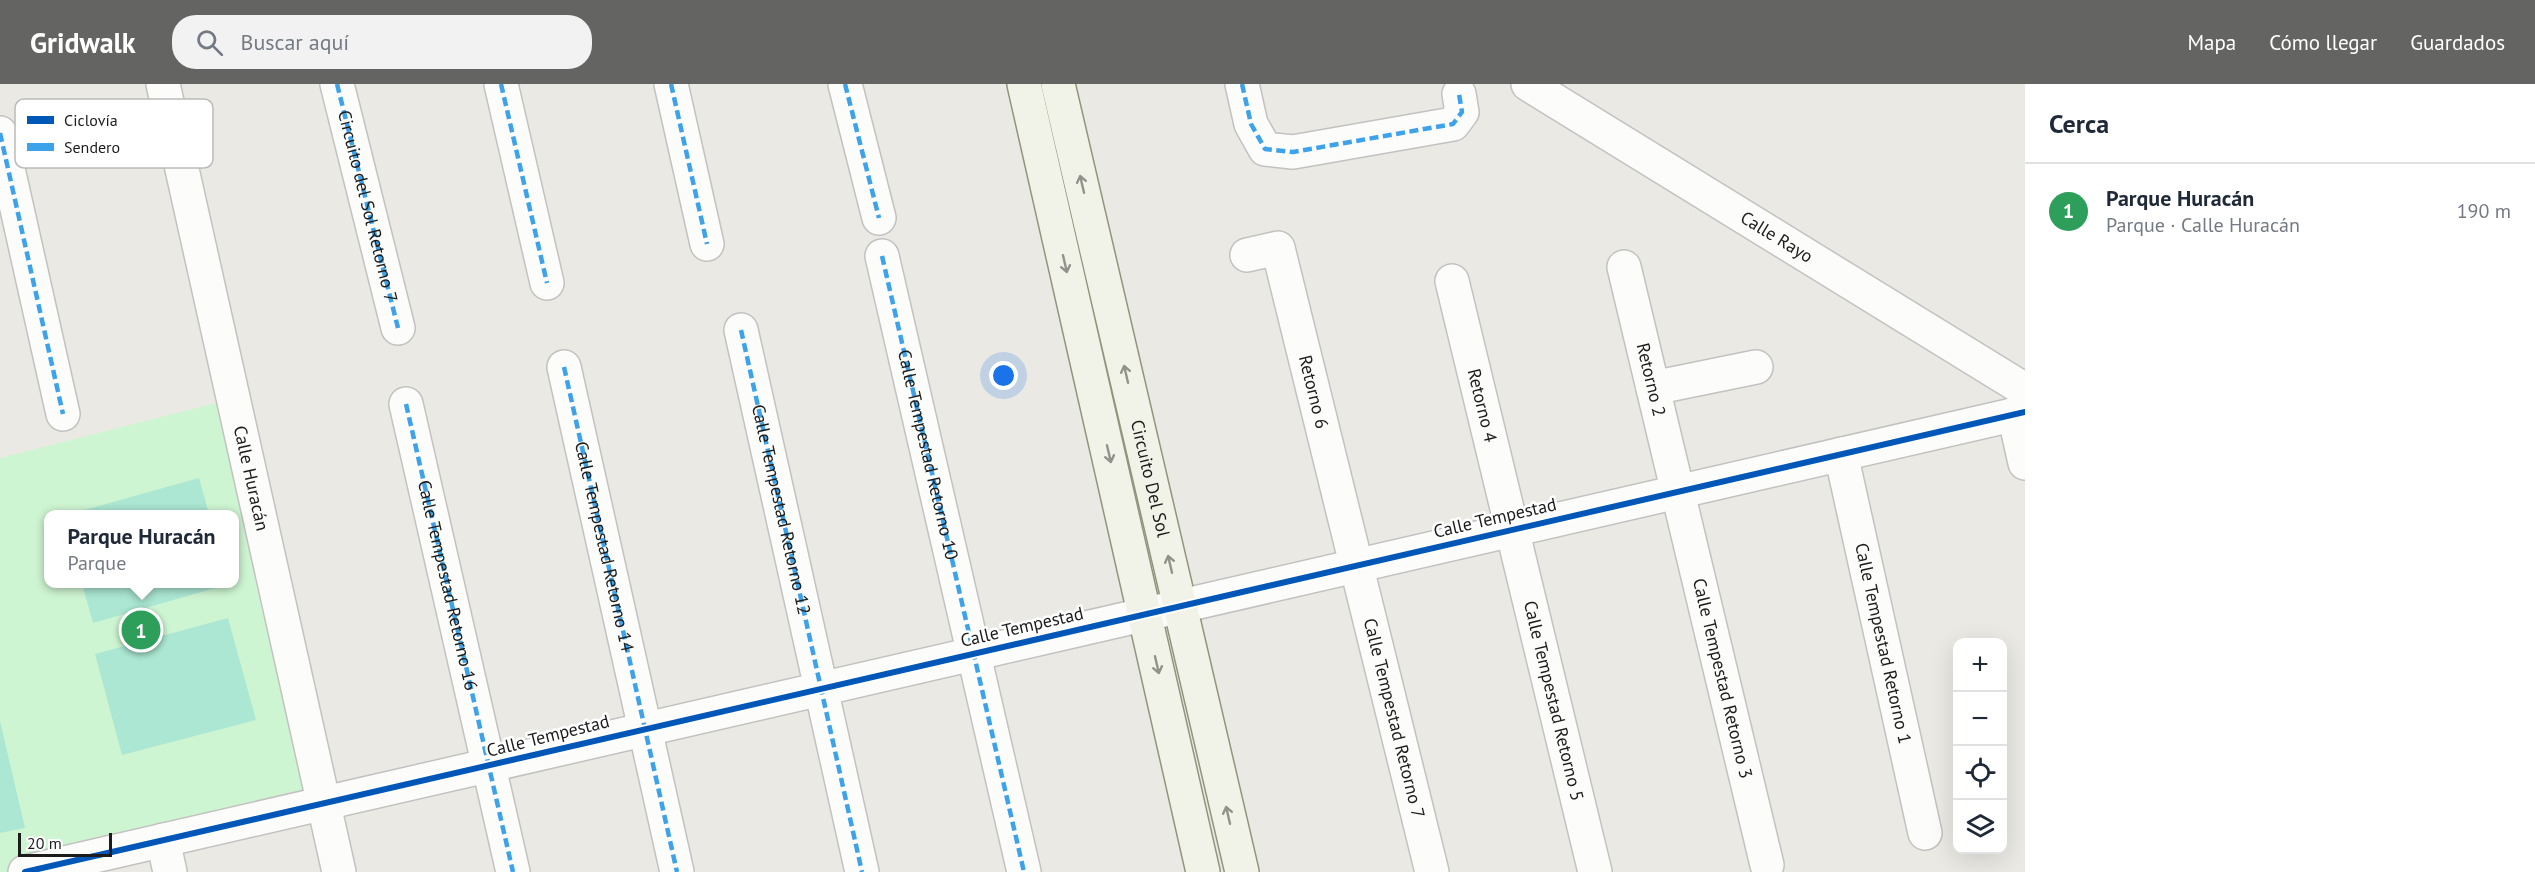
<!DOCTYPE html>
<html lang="es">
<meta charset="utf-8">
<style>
:root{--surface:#fff;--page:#f2f2f3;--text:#1f2937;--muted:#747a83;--line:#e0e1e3;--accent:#646462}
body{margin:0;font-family:"PT Sans",sans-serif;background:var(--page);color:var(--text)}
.controls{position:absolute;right:18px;bottom:18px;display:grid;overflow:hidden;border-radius:12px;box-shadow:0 6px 24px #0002}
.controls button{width:54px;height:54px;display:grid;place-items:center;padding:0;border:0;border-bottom:2px solid var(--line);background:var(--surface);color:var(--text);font:30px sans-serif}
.scale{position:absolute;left:18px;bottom:15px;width:94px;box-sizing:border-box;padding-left:6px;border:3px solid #1c1c1c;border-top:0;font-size:16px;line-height:21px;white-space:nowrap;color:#1c1c1c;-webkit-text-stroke:4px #fff;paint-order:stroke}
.you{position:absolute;left:1004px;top:292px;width:21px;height:21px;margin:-15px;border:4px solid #fff;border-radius:50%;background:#1a73e8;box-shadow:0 0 0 9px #1a73e833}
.badge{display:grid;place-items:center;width:39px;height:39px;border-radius:50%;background:var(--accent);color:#fff;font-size:20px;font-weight:700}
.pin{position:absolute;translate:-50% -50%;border:3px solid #fff;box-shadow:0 2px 6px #0006}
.popup{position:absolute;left:44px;top:426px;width:195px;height:78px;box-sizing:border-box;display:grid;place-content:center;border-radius:12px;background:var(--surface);filter:drop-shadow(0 2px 4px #0005);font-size:20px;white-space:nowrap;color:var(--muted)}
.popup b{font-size:22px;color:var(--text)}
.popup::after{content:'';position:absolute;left:50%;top:100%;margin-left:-12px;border:12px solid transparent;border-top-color:var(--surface)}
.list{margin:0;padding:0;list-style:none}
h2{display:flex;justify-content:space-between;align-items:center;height:78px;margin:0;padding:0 24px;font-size:26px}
h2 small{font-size:20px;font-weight:400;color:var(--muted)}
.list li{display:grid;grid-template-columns:39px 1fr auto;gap:18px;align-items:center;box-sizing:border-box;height:96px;padding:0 24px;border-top:2px solid var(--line)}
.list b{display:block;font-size:22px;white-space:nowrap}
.list p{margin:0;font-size:20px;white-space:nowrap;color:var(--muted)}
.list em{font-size:20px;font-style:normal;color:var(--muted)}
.icon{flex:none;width:33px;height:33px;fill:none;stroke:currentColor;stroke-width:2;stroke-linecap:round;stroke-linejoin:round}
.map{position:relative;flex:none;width:2025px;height:788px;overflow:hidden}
header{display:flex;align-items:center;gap:36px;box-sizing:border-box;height:84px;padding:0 30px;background:var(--accent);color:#fff}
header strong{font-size:28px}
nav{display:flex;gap:33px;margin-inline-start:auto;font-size:21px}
.search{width:420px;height:54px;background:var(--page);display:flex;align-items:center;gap:15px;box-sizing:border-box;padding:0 21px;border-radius:24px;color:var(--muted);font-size:22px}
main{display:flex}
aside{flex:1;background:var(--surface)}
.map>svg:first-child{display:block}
.park{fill:#cef5d2;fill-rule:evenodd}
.pitch{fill:#abe7d2}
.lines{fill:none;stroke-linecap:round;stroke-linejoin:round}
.street-casing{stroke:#c3c2c0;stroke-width:36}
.secondary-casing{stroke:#90957c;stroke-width:36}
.street{stroke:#fcfcfb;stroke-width:33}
.secondary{stroke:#f2f3e8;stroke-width:33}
.quiet{stroke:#3da2ea;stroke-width:4.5;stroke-dasharray:9 4.5;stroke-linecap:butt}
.cycleway-casing{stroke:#fff;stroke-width:10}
.cycleway{stroke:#0057b8;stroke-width:6}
.oneway{stroke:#92928c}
.labels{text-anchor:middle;stroke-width:5;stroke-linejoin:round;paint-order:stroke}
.street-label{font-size:18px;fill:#1c1c1c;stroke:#fff}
.key{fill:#fff;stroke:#bbb;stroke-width:1.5}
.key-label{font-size:16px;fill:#1c1c1c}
</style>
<header>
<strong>Gridwalk</strong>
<div class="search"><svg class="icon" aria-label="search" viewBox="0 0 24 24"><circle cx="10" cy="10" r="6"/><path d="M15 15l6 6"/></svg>Buscar aquí</div>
<nav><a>Mapa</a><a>Cómo llegar</a><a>Guardados</a></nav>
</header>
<main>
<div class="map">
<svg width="2025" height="788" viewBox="0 0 2025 788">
<rect width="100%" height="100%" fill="#eae9e4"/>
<path class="park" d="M224,317L324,719L25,788H0V374ZM48,430H234V500H48Z"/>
<path class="pitch" d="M199,394L209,430H70Z
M82,500H229L93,539Z
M228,534L256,636L122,671L95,570Z
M0,637L25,744L0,749Z"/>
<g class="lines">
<defs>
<g id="street">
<path id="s1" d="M163,0L339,788"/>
<path d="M337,0L398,244"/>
<path d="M501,0L547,199"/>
<path d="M671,0L707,160"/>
<path d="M845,0L879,134"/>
<path d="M1242,0L1251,40L1265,65L1293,68L1453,40L1462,28L1459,10"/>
<path id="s2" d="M1528,0L2025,306"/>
<path d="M0,49L63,330"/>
<path id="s3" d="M1247,171L1278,164L1432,788"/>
<path id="s4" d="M882,172L1024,788"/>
<path id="s5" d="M1624,183L1767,781"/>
<path id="s6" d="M1452,197L1595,788"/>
<path d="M741,246L862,788"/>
<path d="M564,283L677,788"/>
<path d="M1653,304L1756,283"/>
<path d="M406,320L513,788"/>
<path d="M2014,330L2025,379"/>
<path id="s7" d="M1841,370L1925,749"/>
<path d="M163,756L170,788"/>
<path d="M25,788L2025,328"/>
</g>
<g id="secondary">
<path d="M1024,0L1203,788"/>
<path id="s8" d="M1058,0L1242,788"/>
</g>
</defs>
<use href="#street" class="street-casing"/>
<use href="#secondary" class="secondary-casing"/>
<use href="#street" class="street"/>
<use href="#secondary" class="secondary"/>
<g class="quiet">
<path id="s9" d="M337,0L398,244"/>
<path d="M501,0L547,199"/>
<path d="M671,0L707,160"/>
<path d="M845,0L879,134"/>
<path d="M1242,0L1251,40L1265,65L1293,68L1453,40L1462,28L1459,10"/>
<path d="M0,49L63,330"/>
<path d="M882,172L1024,788"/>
<path id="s10" d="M741,246L862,788"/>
<path id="s11" d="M564,283L677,788"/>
<path id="s12" d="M406,320L513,788"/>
</g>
<defs>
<path id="cycleway" d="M25,788L2025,328"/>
</defs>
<use href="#cycleway" class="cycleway-casing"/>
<use href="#cycleway" class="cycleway"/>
</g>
<defs><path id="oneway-shaft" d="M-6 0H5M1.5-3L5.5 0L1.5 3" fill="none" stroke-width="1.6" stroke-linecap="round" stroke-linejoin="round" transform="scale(1.5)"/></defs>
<g class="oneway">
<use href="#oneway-shaft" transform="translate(1082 100) rotate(-103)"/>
<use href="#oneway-shaft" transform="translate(1065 180) rotate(77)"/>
<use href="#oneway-shaft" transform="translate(1126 290) rotate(-103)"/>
<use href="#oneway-shaft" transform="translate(1109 370) rotate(77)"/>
<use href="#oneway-shaft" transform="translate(1170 480) rotate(-103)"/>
<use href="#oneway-shaft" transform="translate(1157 581) rotate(77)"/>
<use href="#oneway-shaft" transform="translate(1228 731) rotate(-103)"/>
</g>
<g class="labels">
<g class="street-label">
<text dy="6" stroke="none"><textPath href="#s9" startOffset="126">Circuito del Sol Retorno 7</textPath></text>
<text dy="6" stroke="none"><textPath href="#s2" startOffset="292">Calle Rayo</textPath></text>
<text dy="6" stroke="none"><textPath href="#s5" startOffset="116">Retorno 2</textPath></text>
<text dy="6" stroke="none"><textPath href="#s3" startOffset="180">Retorno 6</textPath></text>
<text dy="6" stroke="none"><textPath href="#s6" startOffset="128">Retorno 4</textPath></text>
<text dy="6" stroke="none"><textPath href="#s4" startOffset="204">Calle Tempestad Retorno 10</textPath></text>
<text dy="6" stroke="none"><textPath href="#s1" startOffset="404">Calle Huracán</textPath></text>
<text dy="6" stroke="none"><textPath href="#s8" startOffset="405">Circuito Del Sol</textPath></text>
<text dy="6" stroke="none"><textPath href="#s10" startOffset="184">Calle Tempestad Retorno 12</textPath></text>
<text transform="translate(1495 434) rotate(-13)" y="6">Calle Tempestad</text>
<text dy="6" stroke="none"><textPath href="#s11" startOffset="184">Calle Tempestad Retorno 14</textPath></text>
<text dy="6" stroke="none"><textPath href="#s12" startOffset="186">Calle Tempestad Retorno 16</textPath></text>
<text transform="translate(1022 543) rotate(-13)" y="6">Calle Tempestad</text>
<text dy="6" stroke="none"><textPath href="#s7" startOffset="194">Calle Tempestad Retorno 1</textPath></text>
<text dy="6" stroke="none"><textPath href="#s5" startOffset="423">Calle Tempestad Retorno 3</textPath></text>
<text dy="6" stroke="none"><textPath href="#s6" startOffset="432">Calle Tempestad Retorno 5</textPath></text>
<text dy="6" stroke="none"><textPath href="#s3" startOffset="516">Calle Tempestad Retorno 7</textPath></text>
<text transform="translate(548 652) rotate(-14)" y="6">Calle Tempestad</text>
</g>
</g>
<rect x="15" y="15" width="198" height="69" rx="9" class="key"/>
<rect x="27" y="32" width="27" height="8" fill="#0057b8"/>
<rect x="27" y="59" width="27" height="8" fill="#3da2ea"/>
<g class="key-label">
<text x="64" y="42">Ciclovía</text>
<text x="64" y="69">Sendero</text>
</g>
</svg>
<div class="controls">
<button>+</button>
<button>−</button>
<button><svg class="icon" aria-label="locate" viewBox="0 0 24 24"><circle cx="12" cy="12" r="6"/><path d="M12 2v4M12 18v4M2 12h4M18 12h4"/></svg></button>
<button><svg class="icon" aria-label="layers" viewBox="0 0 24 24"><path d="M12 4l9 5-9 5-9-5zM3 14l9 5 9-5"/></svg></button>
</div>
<div class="scale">20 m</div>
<div class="you"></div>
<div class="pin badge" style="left:141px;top:546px;background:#2e9e5b">1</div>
<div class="popup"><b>Parque Huracán</b>Parque</div>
</div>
<aside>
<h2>Cerca<small></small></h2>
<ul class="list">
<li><span class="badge" style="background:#2e9e5b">1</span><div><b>Parque Huracán</b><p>Parque · Calle Huracán</p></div><em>190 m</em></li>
</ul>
</aside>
</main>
